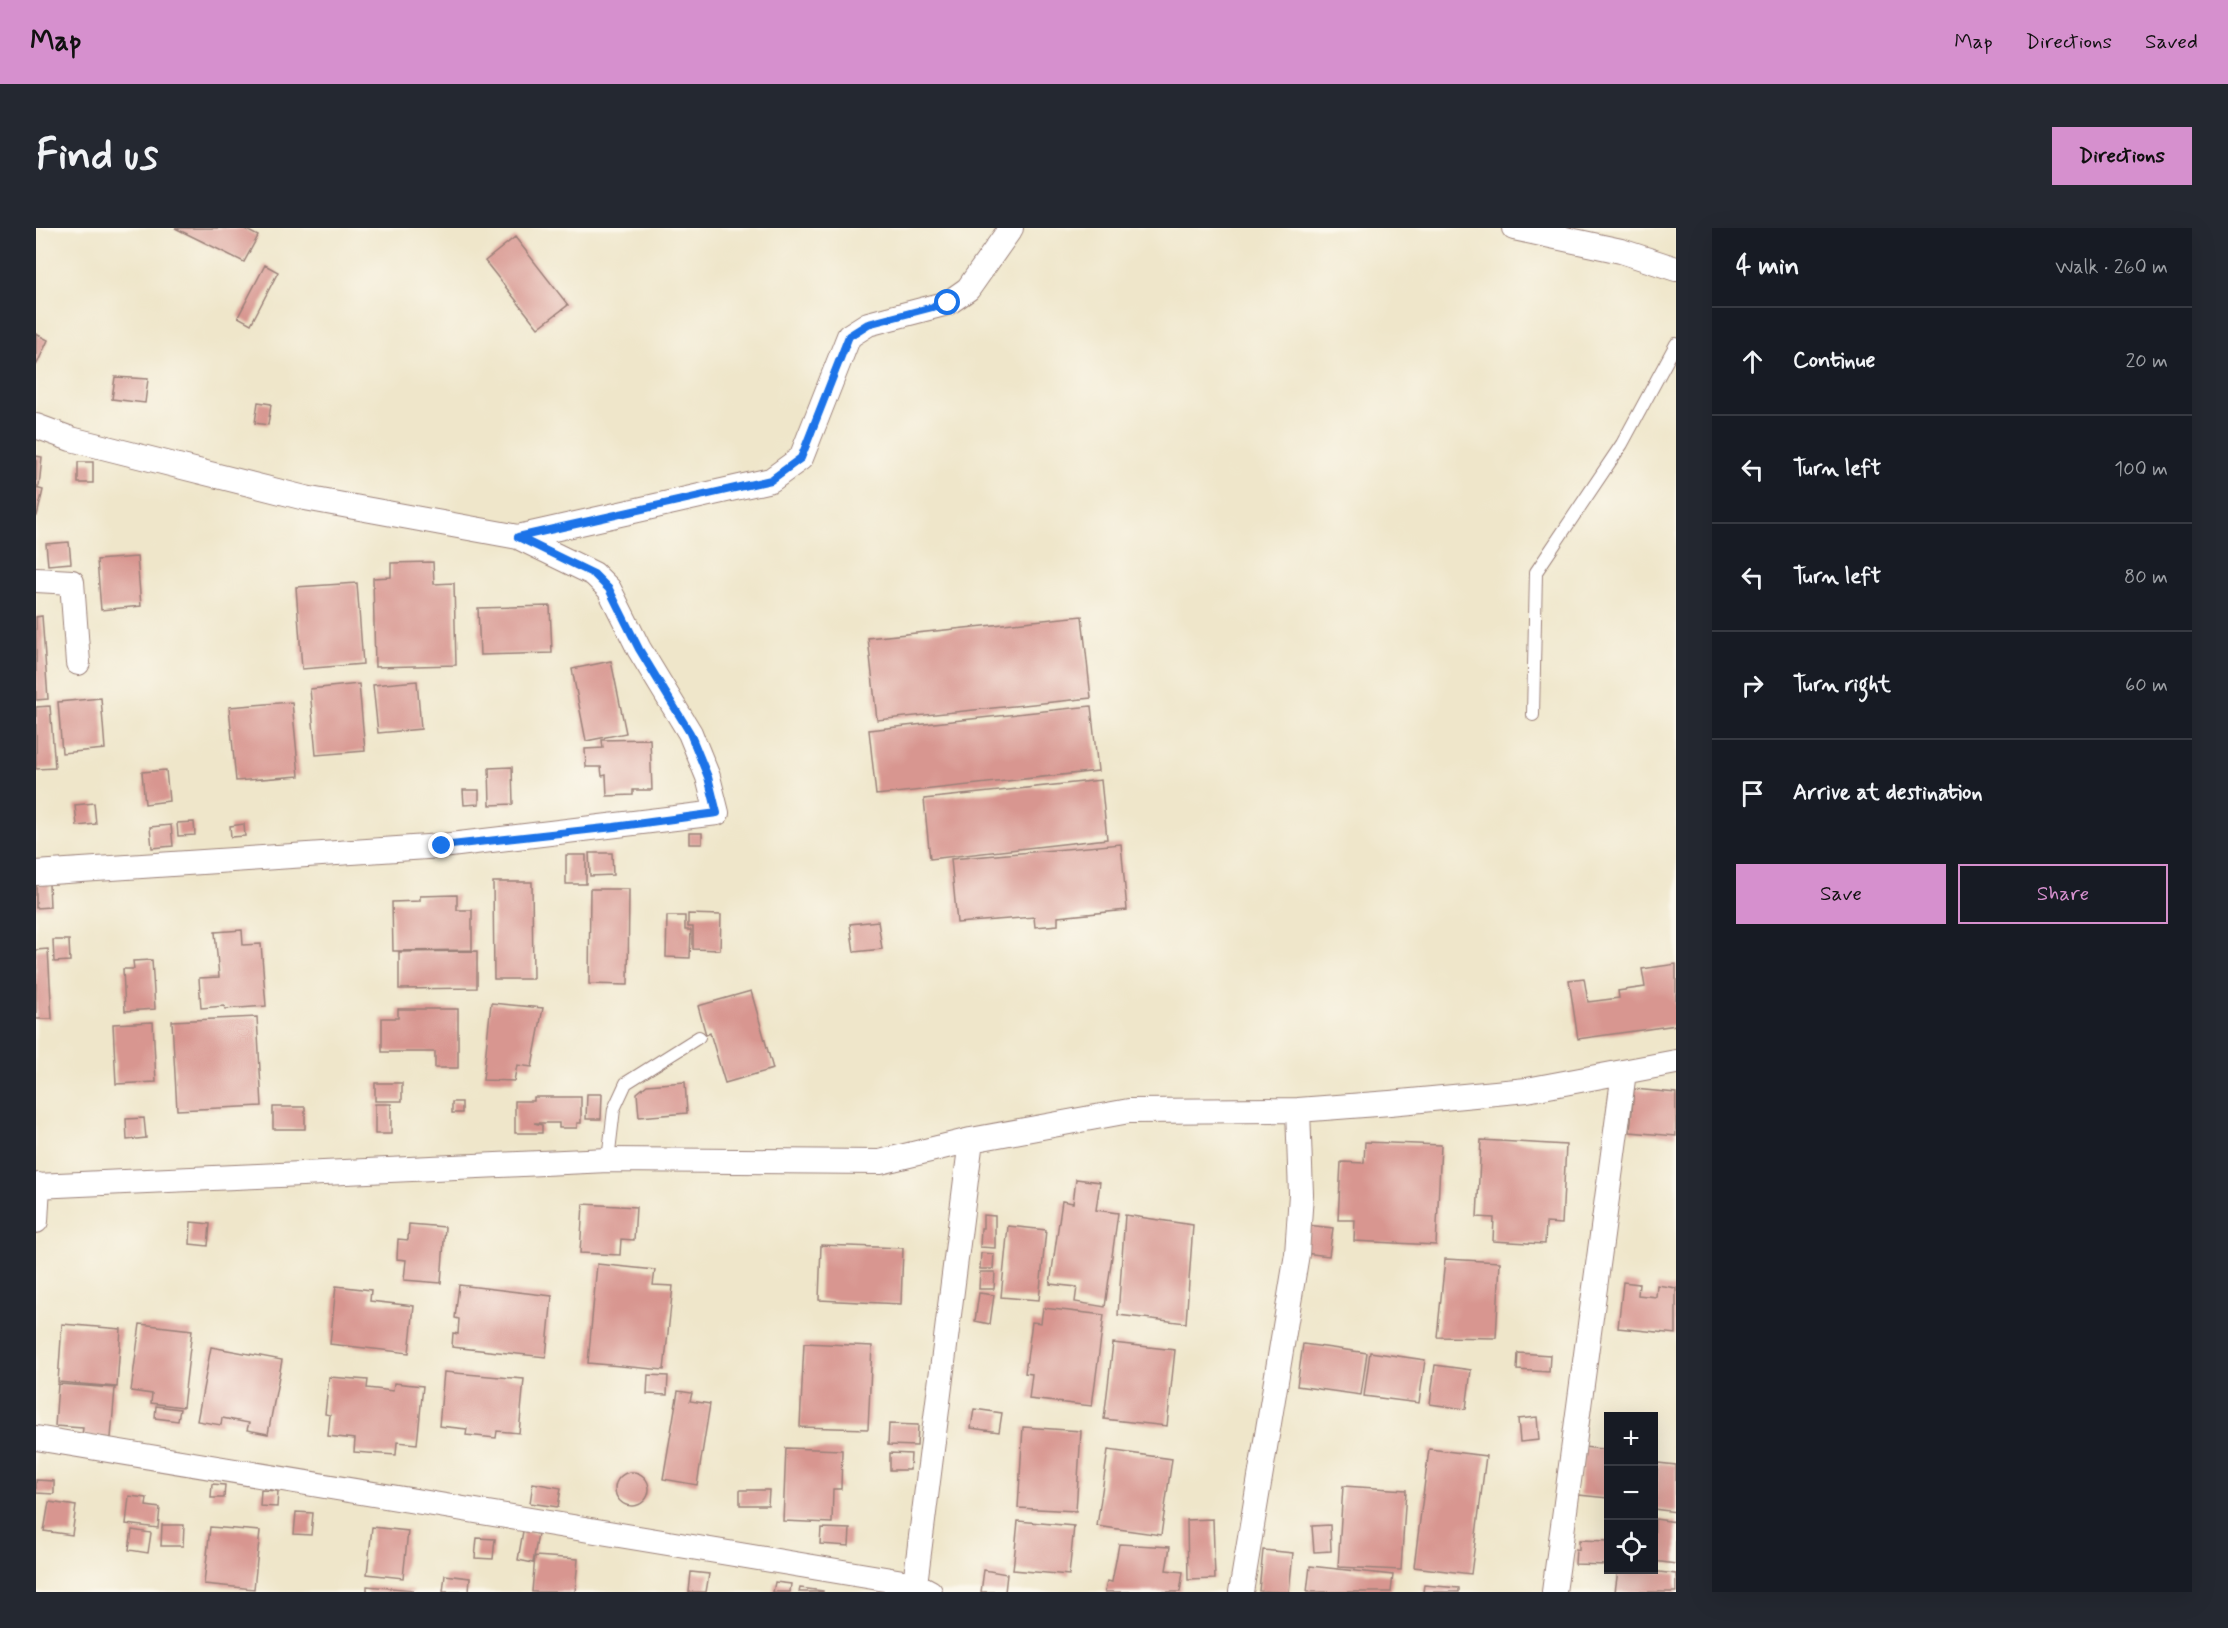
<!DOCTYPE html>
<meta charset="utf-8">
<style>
:root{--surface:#171b24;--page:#242831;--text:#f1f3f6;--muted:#9ea1a6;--line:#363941;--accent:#d690ce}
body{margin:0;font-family:Mynerve,sans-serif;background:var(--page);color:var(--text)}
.controls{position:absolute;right:18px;bottom:18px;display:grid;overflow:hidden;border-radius:0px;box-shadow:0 6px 24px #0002}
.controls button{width:54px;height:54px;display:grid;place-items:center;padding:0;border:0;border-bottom:2px solid var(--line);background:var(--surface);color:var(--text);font:30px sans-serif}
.stop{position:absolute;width:18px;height:18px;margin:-14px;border:4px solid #1a73e8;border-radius:50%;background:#fff}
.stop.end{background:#1a73e8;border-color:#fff;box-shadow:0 2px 6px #0008}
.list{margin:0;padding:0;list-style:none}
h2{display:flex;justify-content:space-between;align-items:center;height:78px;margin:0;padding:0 24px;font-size:26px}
h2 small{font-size:20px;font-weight:400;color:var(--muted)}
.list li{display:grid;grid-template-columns:39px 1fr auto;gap:18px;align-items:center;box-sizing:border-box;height:108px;padding:0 24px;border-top:2px solid var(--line)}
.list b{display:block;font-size:22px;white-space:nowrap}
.list em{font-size:20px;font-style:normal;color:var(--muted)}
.actions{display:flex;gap:12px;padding:18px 24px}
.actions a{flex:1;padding:14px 0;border:2px solid var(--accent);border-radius:0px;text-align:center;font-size:21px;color:var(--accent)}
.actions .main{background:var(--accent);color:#111}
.icon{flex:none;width:33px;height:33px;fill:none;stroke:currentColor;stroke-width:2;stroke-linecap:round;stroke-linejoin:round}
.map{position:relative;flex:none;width:1640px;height:1364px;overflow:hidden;border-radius:0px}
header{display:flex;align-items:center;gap:36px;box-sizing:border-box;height:84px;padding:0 30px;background:var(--accent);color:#111}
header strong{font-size:28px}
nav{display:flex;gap:33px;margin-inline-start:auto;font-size:21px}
.intro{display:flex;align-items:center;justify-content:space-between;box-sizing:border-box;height:144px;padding:0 36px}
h1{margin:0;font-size:42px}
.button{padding:15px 27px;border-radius:0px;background:var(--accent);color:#111;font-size:21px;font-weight:700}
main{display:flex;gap:36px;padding:0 36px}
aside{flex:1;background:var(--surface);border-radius:0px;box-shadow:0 6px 24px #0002}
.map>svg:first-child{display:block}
.building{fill:#d89690}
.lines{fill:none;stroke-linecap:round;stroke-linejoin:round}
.service-casing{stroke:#9c827a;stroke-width:14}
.minor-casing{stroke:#9c827a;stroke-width:26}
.service{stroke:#fff;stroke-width:12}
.minor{stroke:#fff;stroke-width:24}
.route{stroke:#1a73e8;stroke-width:8}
</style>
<header>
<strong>Map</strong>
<nav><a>Map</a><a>Directions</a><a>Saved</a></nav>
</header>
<div class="intro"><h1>Find us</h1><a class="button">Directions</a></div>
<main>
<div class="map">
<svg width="1640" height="1364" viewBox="0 0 1640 1364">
<rect width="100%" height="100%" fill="#fbf7ec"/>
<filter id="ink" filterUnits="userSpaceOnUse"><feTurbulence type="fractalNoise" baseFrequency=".0167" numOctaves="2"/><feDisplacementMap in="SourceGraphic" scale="12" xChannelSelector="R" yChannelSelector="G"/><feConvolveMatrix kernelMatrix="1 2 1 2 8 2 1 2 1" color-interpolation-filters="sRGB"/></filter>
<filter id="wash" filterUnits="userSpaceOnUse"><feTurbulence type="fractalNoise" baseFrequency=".008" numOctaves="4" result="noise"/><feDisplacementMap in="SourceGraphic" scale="24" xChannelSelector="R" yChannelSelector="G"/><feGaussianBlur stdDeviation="1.35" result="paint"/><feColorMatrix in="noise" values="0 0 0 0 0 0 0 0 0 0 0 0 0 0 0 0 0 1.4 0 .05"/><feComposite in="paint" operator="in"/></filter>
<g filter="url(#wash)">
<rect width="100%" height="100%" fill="#efe6ca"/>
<g id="blocks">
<path class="building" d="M139,0H207L222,8L208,34Z
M479,9L532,77L502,100L449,33Z
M229,37L242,44L215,96L202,89Z
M0,106L12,112L0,138Z
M79,149L112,151L109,175L76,171Z
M222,174L235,176L232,197L219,195Z
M0,228L6,229L3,258H0Z
M42,234H57V255H42Z
M0,260L7,262L1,288H0Z
M33,314L35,335L12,337L10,316Z
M101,329L105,378L65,382L61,332Z
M397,334L398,356L418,355L420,437L339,439L337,350L355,349V335Z
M321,355L327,436L266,441L260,359Z
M514,378L516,425L444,427L442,380Z
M6,388L12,471L0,472V389Z
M1046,388L1055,470L841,492L832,410Z
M575,433L590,505L550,513L536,441Z
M381,453L385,501L342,505L337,457Z
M323,456L329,523L280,527L274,461Z
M65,470L69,521L26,525L22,474Z
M256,474L263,548L200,553L193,479Z
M14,478L19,540L0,541V479Z
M1055,478L1062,543L840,567L833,502Z
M614,511L616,562H597V567L571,568L570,547L566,548L565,539H550L549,521L567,520L566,512Z
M476,539L477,576L454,577L453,540Z
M130,542L133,573L109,576L106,544Z
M1065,552L1071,611L894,631L888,571Z
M427,562H443V576L428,577Z
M58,575L60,596L41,598L39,577Z
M158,594L159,607L142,608L141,595Z
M208,596L209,608L195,609L194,598Z
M135,597L137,618L116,620L114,599Z
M653,605H666V616H653Z
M1085,616L1091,682L1022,689V697L999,699L998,689L921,695L915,631Z
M553,625H576L577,647L554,648Z
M530,627H550V656H530Z
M457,654H496L497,751H458Z
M0,656H13L14,679L0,680Z
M554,661H593L592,757L553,756Z
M421,667V682H436V722L357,723L356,674L384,673V668Z
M652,686L685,687L684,722L657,721V699H652Z
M631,688H649V702H655L654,730L630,729Z
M842,693L846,721L818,724L814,696Z
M206,702L207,717L225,716L230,778L189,781L188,778L165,780L163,750L183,749L179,704Z
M17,712H33L34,733L18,734Z
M12,721L16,791H0V722Z
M441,723V760L363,761V724Z
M116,732L119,781L89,783L87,741H98L97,733Z
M1640,736V797L1542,811L1533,752L1548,750L1552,774L1583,770L1582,763L1609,759L1606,741Z
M715,763L737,841L689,855L674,805L670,807L662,778Z
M455,775L507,780L496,839L481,837L478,853L447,852Z
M362,781H422V840H399V824H346V790H362Z
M221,789L226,878L141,882L136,793Z
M117,794L120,854L80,856L77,796Z
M649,854L651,885L603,889L601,865L611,857Z
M339,855H366V873H339Z
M1598,861L1640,865V908L1594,904Z
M551,866H566L565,891H550Z
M498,869H545V895H541V900H523V895H498L506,897V905H479V873H498Z
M416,874H426V885H416Z
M339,876H355V906H339Z
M237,879H269V901H237Z
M108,890L110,910L91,912L90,891Z
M1445,912L1530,917L1526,996L1510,995L1509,1016L1457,1013L1458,990L1441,989Z
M1329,914L1405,917L1400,1017L1318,1013L1319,992H1302L1305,934L1328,935Z
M1040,951L1064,954L1060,982L1082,985L1069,1079L1039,1074L1041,1059L1014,1056L1026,973L1037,975Z
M547,976L600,979L598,1012L585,1011L584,1027L544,1025Z
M947,987L959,988V1020L944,1019L945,1000H947Z
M1089,987L1157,997L1150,1095L1082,1087Z
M155,994L174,996L172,1018L154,1016Z
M373,996L409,999L405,1055L368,1052L370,1032L361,1031L362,1011L372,1012Z
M1271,997L1297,1000L1293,1028L1268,1025Z
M972,998L1010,1002L1003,1072L965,1069Z
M785,1017L867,1020L865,1076L783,1072Z
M945,1025L958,1026L957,1041H944Z
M1409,1031L1464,1034L1460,1110L1401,1109Z
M561,1036L619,1042L617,1057L637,1058L628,1142L552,1135Z
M944,1044H959L958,1061H943Z
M1587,1054L1603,1056L1602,1067L1620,1069L1621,1057L1640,1060V1106L1582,1100Z
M423,1057L516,1068L510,1129L416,1119L417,1105L422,1106L423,1091L419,1090Z
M300,1058L335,1062L334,1073L378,1078L373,1125L294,1116Z
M943,1065L958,1067L954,1096L939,1093Z
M1007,1080L1068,1087L1056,1178L993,1171L996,1146L989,1145L996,1094L1005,1095Z
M26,1096L85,1101L81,1159L22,1154Z
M104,1096L156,1102L147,1179L115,1175L116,1166L95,1163Z
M768,1115L836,1118L832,1201L764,1199Z
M1077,1115L1139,1122L1131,1198L1068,1191Z
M1267,1116L1331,1125L1325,1167L1261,1158Z
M175,1119L246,1132L232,1206L211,1202L213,1195L186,1190L185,1197L161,1193Z
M1334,1124L1389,1132L1383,1175L1328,1168Z
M1482,1125L1514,1127L1513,1144L1481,1142Z
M1399,1137L1435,1142L1430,1181L1394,1176Z
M408,1144L488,1151L483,1205L461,1203L460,1210L430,1207L431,1201L403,1198Z
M612,1147L632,1148L631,1167L611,1166Z
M293,1149L332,1152L331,1160L357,1163L358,1155L387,1158L381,1216L361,1214L360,1227L318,1224L319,1211L292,1208L294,1187L289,1186Z
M22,1156L79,1160L75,1210L46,1207L47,1200L19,1198Z
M642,1163L656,1165L654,1173L674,1176L661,1257L627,1251Z
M120,1178L144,1181L142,1193L119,1190Z
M938,1181L966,1185L963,1204L935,1200Z
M1501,1189L1503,1212L1484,1214L1482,1191Z
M853,1196L882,1197L881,1218L852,1217Z
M987,1199L1045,1203L1040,1283L982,1280Z
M1548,1219L1572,1222V1270L1543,1267Z
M750,1220L806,1222L805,1261H797L796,1295L747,1293Z
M1393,1221L1450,1228L1435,1346L1378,1339Z
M1072,1222L1136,1231L1125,1307L1061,1298Z
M854,1225L875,1226L874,1242H854Z
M1622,1235L1640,1237V1284L1618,1281Z
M579 1261a17 17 0 1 1 34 0a17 17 0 1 1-34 0Z
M0,1252L18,1253V1266L0,1265Z
M497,1255L525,1260L522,1279L494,1275Z
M176,1256L189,1257L188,1270H175Z
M1307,1258L1370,1262L1365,1342L1302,1339Z
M225,1262L242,1263L241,1279L224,1278Z
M704,1262H733L732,1277H704Z
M93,1268L111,1270L110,1278L124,1280L122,1300L90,1296Z
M13,1274L40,1278L36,1307L8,1303Z
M260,1284L277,1285L275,1307L258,1306Z
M1177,1291L1179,1351L1152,1352L1151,1292Z
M1619,1291L1640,1294V1336L1618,1333Z
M982,1293L1038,1298L1033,1347L977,1342Z
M126,1297H148L147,1318H125Z
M1294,1297L1295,1323L1278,1324L1276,1298Z
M174,1299L224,1303L218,1361L168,1356Z
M336,1299L372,1303L367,1350L331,1346Z
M785,1300L814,1301L813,1318L784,1316Z
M96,1302L115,1305L112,1325L93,1322Z
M487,1303L502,1306L497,1335L482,1332Z
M441,1310L459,1311L457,1331L439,1330Z
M1543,1312L1572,1313V1337L1539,1336L1540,1321L1543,1322Z
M1083,1316L1134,1319L1130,1342L1147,1344L1144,1364H1069L1071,1353L1076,1354Z
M1227,1322L1257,1325L1253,1364L1223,1363Z
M499,1328L542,1331L539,1364H496Z
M1274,1338L1357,1347L1355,1364H1271Z
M948,1342L971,1346L969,1364H945Z
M1582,1342H1606L1640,1346V1364H1579Z
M655,1344L673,1346L670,1364H653Z
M409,1347L434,1350L433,1364H407Z
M739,1354L755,1356L754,1364H737Z
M1388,1357L1423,1360V1364H1387Z
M331,1358L377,1362V1364H331Z
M764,1360L787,1363V1364H763Z"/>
</g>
</g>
<g filter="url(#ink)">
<use href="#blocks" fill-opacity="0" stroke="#9c827a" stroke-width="1.5"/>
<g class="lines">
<defs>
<path id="service" d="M1497,487L1500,344L1586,216L1640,116
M572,932L578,881L590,855L663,809"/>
<path id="minor" d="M1478,0L1585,23L1640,41
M0,198L35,211L269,270L482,309L558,346L573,361L603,421L654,505L672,549L681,585L406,618L0,645
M482,309L735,252L765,230L813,108L832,96L912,75L932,61L975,0
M0,352L36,354L42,435
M0,958L572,932L844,934L935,912L1093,883L1262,882L1354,875L1491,862L1640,834
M0,993L2,957
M0,1210L879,1356L894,1364
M878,1364L935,912
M1205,1364L1261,1026L1265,966L1262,882
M1518,1364L1588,844"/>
</defs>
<use href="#service" class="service-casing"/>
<use href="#minor" class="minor-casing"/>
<use href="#service" class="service"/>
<use href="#minor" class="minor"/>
</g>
</g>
<g class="lines" filter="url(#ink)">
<path class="route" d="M406,618L578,599L681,585L672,549L654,505L603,421L573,361L558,346L482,309L735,252L765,230L813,108L832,96L912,75"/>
</g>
</svg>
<div class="controls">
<button>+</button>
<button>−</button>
<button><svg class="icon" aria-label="locate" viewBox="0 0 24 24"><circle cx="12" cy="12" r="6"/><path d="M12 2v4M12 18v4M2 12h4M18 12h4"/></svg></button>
</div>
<div class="stop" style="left:912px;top:75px"></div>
<div class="stop end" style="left:406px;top:618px"></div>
</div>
<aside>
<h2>4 min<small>Walk · 260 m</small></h2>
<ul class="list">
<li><svg class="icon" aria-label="ahead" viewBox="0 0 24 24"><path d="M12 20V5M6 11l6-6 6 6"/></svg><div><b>Continue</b></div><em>20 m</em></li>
<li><svg class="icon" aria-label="left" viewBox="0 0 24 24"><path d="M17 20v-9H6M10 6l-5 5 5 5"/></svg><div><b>Turn left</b></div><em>100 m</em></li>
<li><svg class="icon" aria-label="left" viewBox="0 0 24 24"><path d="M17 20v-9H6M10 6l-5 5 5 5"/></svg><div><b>Turn left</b></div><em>80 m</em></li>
<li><svg class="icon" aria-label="right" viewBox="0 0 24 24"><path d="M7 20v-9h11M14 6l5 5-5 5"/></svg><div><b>Turn right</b></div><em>60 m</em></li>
<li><svg class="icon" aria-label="arrive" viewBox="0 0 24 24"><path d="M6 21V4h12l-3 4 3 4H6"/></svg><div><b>Arrive at destination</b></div></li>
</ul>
<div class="actions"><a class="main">Save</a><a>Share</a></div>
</aside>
</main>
